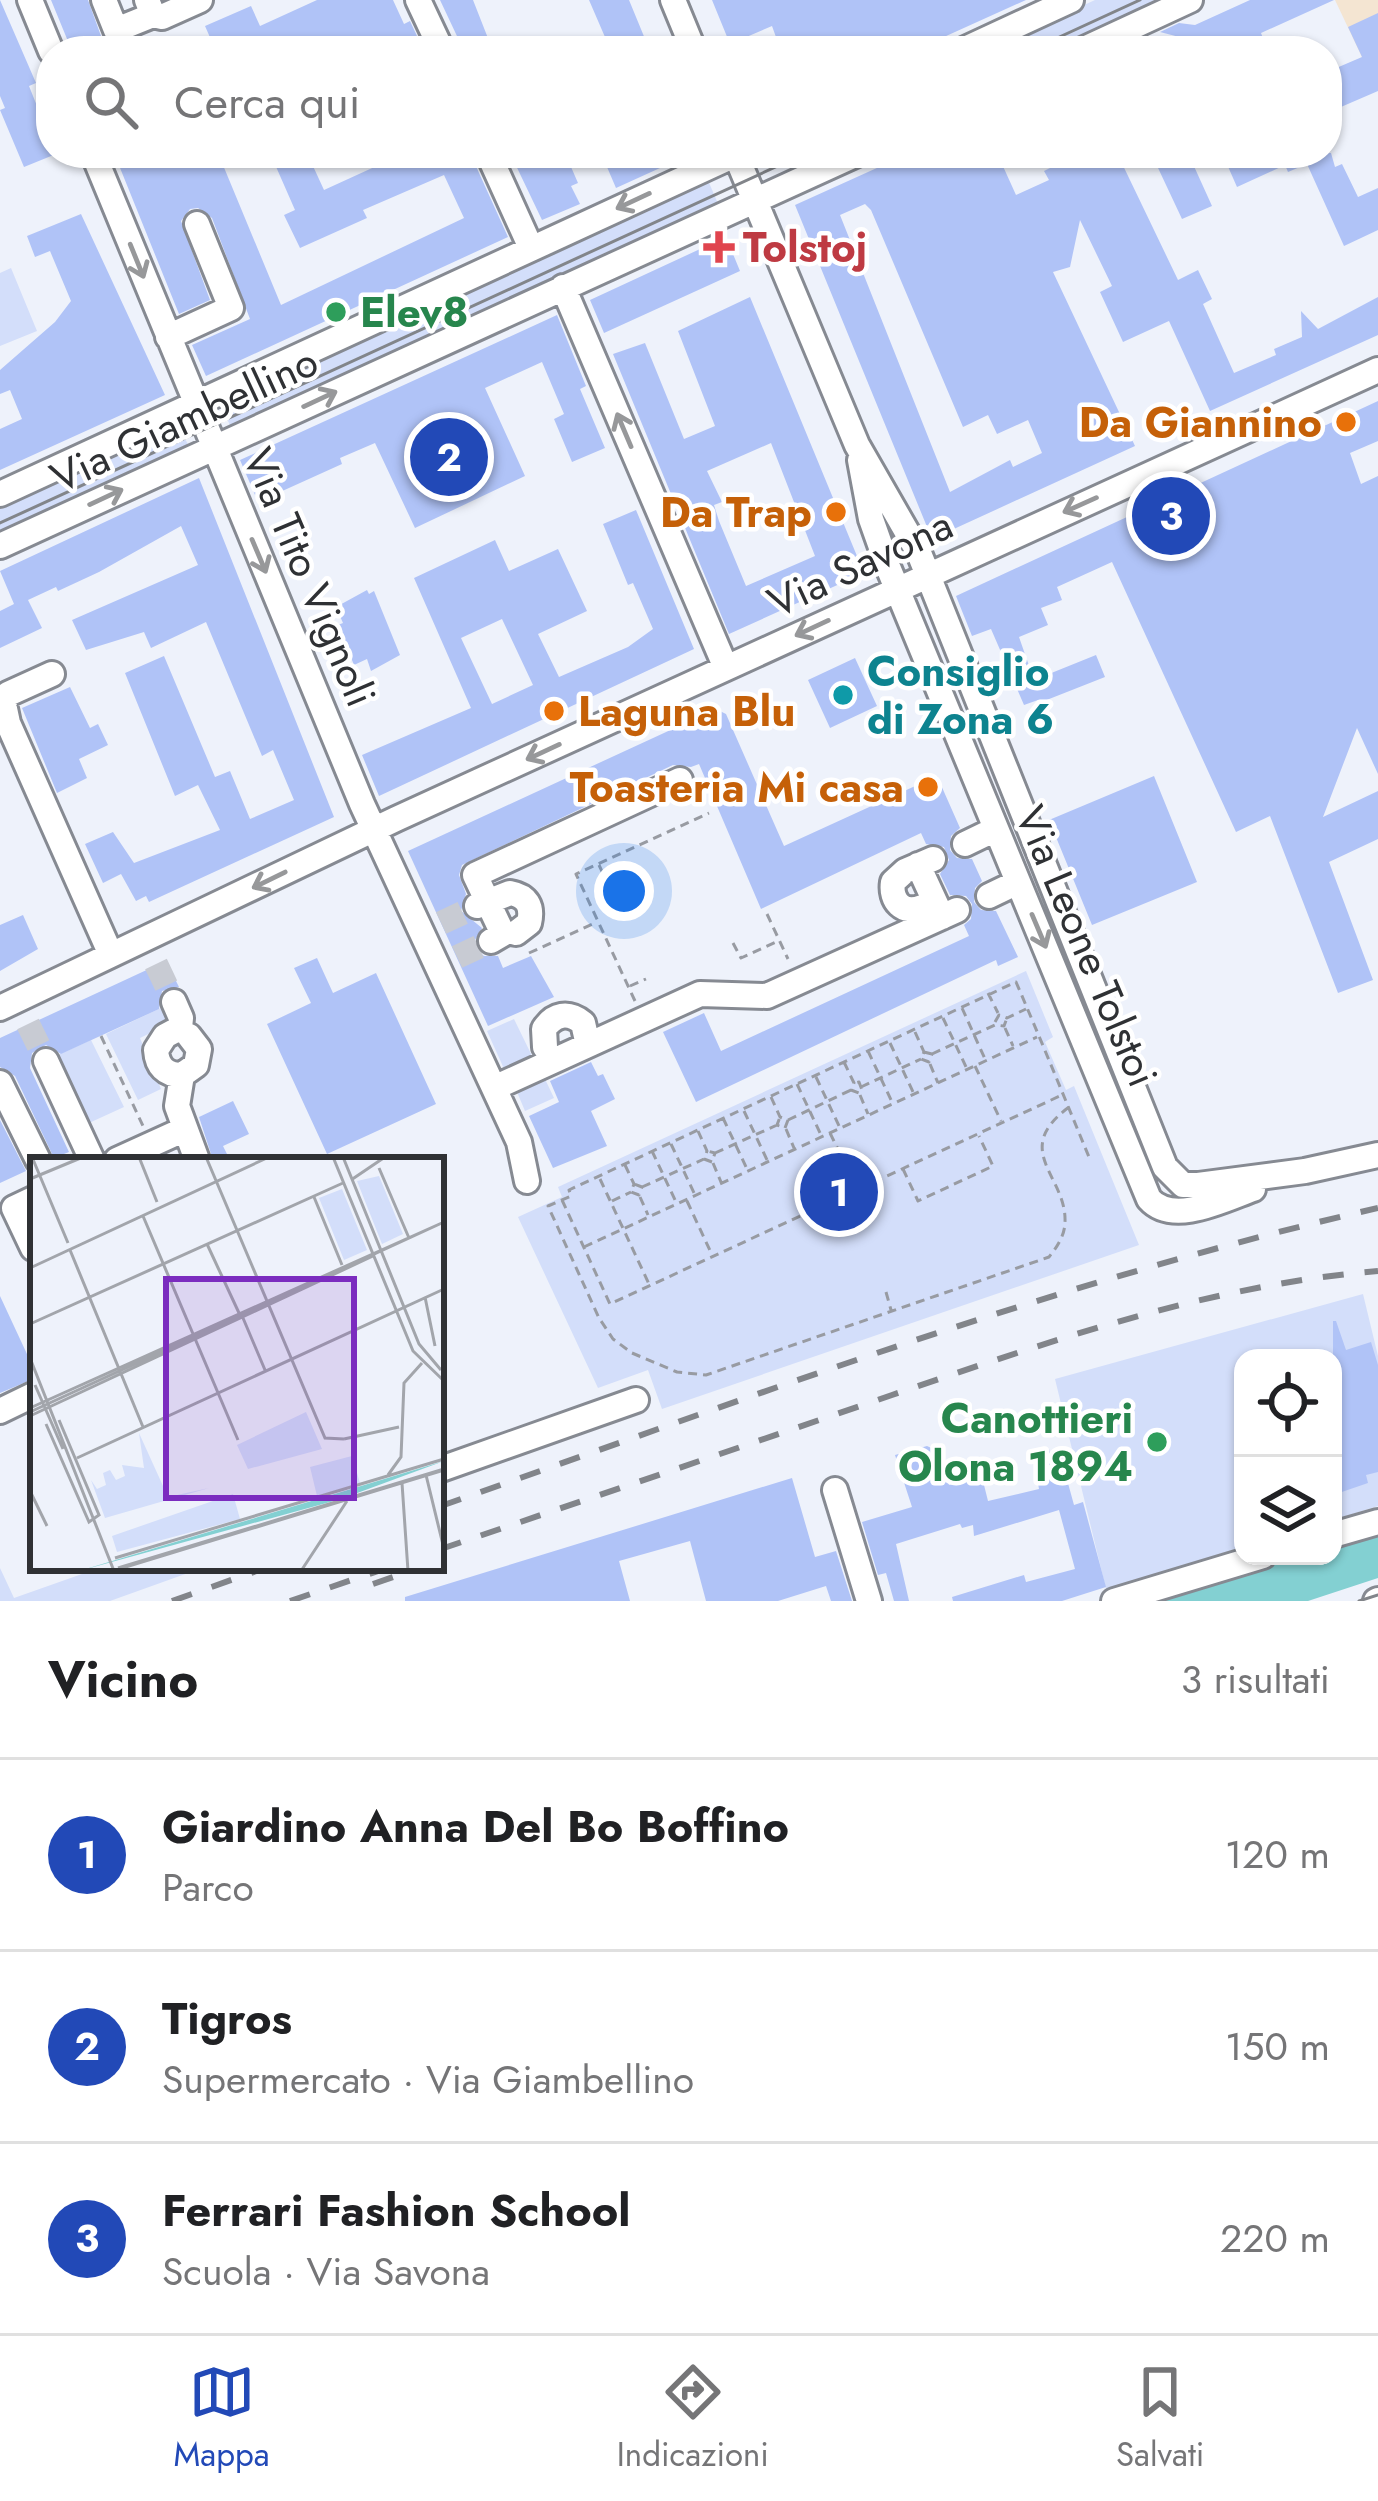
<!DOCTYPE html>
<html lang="it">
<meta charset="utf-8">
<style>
:root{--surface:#fff;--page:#f2f2f2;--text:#202124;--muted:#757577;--line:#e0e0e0;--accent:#2249b7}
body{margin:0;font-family:Jost,sans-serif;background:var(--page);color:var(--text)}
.controls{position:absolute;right:36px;bottom:36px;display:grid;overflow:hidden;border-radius:24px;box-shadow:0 3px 9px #0004}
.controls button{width:108px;height:108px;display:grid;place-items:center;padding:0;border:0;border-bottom:3px solid var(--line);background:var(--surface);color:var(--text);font:60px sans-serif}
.you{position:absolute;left:624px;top:891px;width:42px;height:42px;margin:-30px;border:9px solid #fff;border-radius:50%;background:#1a73e8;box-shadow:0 0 0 18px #1a73e833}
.badge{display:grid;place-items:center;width:78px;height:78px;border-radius:50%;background:var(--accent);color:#fff;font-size:39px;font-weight:700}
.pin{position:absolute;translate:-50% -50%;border:6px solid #fff;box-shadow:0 3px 12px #0006}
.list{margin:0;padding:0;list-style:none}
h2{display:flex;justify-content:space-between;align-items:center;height:156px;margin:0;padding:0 48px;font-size:51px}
h2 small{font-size:39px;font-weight:400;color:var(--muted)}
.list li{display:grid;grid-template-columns:78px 1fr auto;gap:36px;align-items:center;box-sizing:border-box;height:192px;padding:0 48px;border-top:3px solid var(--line)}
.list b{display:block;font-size:45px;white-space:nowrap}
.list p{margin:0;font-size:39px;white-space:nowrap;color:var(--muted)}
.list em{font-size:39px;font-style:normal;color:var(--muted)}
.icon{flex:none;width:66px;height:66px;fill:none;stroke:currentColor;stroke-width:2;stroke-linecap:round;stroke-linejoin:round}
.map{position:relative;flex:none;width:1378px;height:1601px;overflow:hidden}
.search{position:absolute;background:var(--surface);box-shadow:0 3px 9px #0004;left:36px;right:36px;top:36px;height:132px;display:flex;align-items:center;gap:30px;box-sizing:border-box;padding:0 42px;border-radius:48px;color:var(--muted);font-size:45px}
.sheet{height:732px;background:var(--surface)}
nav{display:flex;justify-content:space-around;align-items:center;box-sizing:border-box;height:168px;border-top:3px solid var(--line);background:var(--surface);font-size:33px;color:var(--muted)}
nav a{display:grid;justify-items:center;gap:6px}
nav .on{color:var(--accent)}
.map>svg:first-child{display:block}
.commercial{fill:#f4e5d2}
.green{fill:#d3defa}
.water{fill:#83d0d2}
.building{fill:#b0c3f7;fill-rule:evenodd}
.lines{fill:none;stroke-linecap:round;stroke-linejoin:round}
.minor-tunnel{stroke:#c8cbd3;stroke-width:24;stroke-dasharray:24 12;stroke-linecap:butt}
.minor-casing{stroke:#868a92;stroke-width:30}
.path{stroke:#989ba2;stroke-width:3;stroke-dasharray:9 6;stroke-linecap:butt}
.minor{stroke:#fff;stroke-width:24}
.tram{stroke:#82858a;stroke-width:3}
.rail{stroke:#82858a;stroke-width:6;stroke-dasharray:21 21;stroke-linecap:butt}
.oneway{stroke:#97989a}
.health-dot{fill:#e0444e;stroke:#fff;stroke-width:4.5}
.leisure-dot{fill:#2e9e5b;stroke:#fff;stroke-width:4.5}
.food-dot{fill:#e8710a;stroke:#fff;stroke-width:4.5}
.culture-dot{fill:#0f9aa8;stroke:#fff;stroke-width:4.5}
.labels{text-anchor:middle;stroke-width:9;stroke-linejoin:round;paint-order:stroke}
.health-label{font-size:42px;font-weight:bold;fill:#be3a42;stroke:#fff;text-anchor:start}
.leisure-label{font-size:42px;font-weight:bold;fill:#27864d;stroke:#fff;text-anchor:start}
.street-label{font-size:42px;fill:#2f3134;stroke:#fff}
.food-label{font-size:42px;font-weight:bold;fill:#c56008;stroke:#fff;text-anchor:end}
.culture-label{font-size:42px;font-weight:bold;fill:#0d838f;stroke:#fff;text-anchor:start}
.inset-road{fill:none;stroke:#a2a5ab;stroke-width:3}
.view{fill:#7b2cbf;fill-opacity:0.15;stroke:#7b2cbf;stroke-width:6}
.inset-edge{fill:none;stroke:#2f3134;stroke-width:6}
</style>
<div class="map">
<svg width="1378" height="1601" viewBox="0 0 1378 1601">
<rect width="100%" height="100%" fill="#eef2fb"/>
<path class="commercial" d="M1335,0H1378V91Z"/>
<path class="green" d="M1095,0H1165L1056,51H984Z
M707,178L719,206L231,427L218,401Z
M11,268L37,331L0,346V273Z
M175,421L189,446L0,535V500Z
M1026,971L1053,1037L1045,1042L1066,1090L1074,1086L1139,1245L662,1409L648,1370L598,1388L518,1217L562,1197L558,1187Z
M165,1006L169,1024L140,1038L161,1089L138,1100L106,1034Z
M514,1019L533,1058L505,1071L487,1031Z
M91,1040L124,1107L89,1123L58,1055Z
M545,1079L554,1098L525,1111L517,1092Z
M1363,1294L1378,1356V1506L1333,1520V1358H1243V1547L1106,1589L1055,1379Z
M0,1568L14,1598L99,1568H202L110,1601H0Z"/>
<path class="water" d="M1378,1534V1578L1308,1601H1156L1301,1556H1333V1547Z"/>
<path class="building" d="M0,0L36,83L29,86L51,141V153L56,154L24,167L0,110L5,108L0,96Z
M51,0H88L101,36L111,51H72Z
M317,0H393L404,24L410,21L424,51H216L205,26L251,6L260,26Z
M440,0H473L493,51H464Z
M589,0H629L650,51H611Z
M712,0H1026L913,51H781L772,26L730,44Z
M1250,0H1334L1261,33L1268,51H1193L1187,39L1160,32L1179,23L1195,25Z
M1378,13V91L1327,113V72L1362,57L1348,27Z
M114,153H155L158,160L175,153H218L281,305L464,218L444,175L363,210L367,218L300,248L284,215L295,210L270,153H307L324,190L405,153H470L508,237L206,376L192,345L250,319L212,218L198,208L190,209L181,221L210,300L179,314Z
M510,153H565L578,183L571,186L580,204L542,220Z
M601,153H693L616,188Z
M910,153H997L1016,195L1049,180L1044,171L1080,153H1117L1178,280L1198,270L1212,299L1203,304L1234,373L1276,355L1274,349L1302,337L1301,311L1318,329L1378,297V335L1210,411L1169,321L1123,342L1100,292L1112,286L1080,220L1070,267L1053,272L1135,446L932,539L795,205ZM865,204L871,210L963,427L988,415L997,434L1028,420L1042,453L1013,467L1010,460L950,492L840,215Z
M1151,153H1188L1212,206L1182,219Z
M1222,153H1331L1335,167L1342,164L1358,197L1378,188V230L1344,246L1307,164L1288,172L1285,165L1237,187Z
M81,214L165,395L0,470V429L22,419L10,390L0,394V370L55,322L71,301L50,251L35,257L27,236Z
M726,237L740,271L604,333L590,300Z
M750,297L864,573L729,634L613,354L645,343L684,439L715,426L678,331ZM771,443L815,556L746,586L719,521L714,505L722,502L707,471Z
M557,315L586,386L580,389L605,448L572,462L554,419L564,414L542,362L485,388L525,476L415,528L375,443L340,458L342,464L258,502L240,460Z
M1378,401V441L1350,453L1361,484L1378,476V774L1357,728L1323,817L1378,791V839L1329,862L1373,980L1338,993L1270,816L1236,832L1112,562L1057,587L1062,600L1041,608L1048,625L1019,637L1034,680L1096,655L1105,677L1039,703L1038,700L1024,705L991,629L972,636L956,596Z
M199,478L334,817L162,896L149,902L146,896L136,901L121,874L103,883L85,844L113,832L134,863L220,830L198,785L175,796L125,673L164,656L215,777L230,771L250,819L294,800L273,750L262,756L206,622L151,648L144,632L86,650L72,620L198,565L181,526L99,572L58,591L56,587L28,600L42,628L0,648V611L14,604L0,571Z
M636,510L694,649L379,796L362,755L471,708L414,578L495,540L509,571L558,549L587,611L538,634L559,677L628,647L653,629L633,583L628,585L603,524ZM502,619L533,685L492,704L461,638Z
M367,590L369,594L374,591L400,655L371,671L367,659L354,665L338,625L343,623L336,607Z
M855,658L877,706L830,728L808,680Z
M70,687L90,728L98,724L108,745L79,759L87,778L57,793L22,708Z
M716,709L726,714L784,846L937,776L960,828L951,836L950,850L957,858L972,859L982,881L975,888L974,902L981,910L996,911L1018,957L998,966L996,960L696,1102L663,1032L704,1013L721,1051L969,936L964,925L971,919L972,904L966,896L950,895L940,874L949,860L944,847L926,844L921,833L761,909L699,764L691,767L673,765L462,865L459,875L466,894L461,911L482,928L475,940L477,950L484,956H498L503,968L531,956L554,997L488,1026L408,851Z
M1154,776L1197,882L1092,925L1049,820Z
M23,915L38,949L0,971V925Z
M317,958L333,993L376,973L436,1104L327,1154L267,1024L311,1003L294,968Z
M166,961L179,987L162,991L159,1009L61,1054L46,1045L32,1053L30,1068L69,1152L54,1158L15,1076L0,1067V1038Z
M591,1062L598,1076L603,1074L615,1099L591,1111L607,1146L553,1168L529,1116L559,1102L550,1081Z
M233,1101L249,1134L223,1146L230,1160H213L199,1117Z
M0,1120L26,1171L0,1183Z
M0,1296L33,1367V1379L0,1393Z
M1333,1321H1336L1346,1350L1371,1342L1378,1365V1472L1366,1475L1368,1483L1333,1495Z
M927,1446L938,1451L949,1485L982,1477L988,1501L1039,1489L1032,1449H1049L1054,1473L1066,1476L1074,1505L1083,1502L1106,1587L1062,1601H953L952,1597L1024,1575L1026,1582L1075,1569L1059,1510L974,1536L973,1525L962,1528L960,1524L896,1544L909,1601H894L886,1573L878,1575L862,1522L912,1507L895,1455Z
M792,1478L815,1557L836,1551L852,1601H831L826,1586L778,1601H706L690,1541L619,1561L630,1601H405V1597Z"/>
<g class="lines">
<path class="minor-tunnel" d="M441,923L475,907
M457,957L491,941
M156,964L174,1002
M28,1024L46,1061"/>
<defs>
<path id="minor" d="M30,0L51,51
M104,0L116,30L153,15L147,0
M418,0L442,51
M673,0L694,51
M153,15L162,17L200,0
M961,51L1071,0
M1080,51L1190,0
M93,153L362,804L519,1142L527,1181
M488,153L531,248
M735,153L857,445L919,553L1165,1167L1183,1185H1198L1305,1171L1378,1155
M563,287L726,668
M168,337L231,308L197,224
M860,460L871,519L888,567L1149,1199C1173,1226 1225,1199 1253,1189
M0,494L739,153
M0,546L859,153
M52,674L8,694L4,704L8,723L111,955
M965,844L996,829
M918,865L942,917
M989,896L1018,882
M477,906L510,893C527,896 533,906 529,923L516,933
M922,907C903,915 890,901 893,882L905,871L933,859
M491,941L503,934L475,875L680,780
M174,1002L181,1018L180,1028L165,1036L156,1050C157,1066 165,1075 182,1075L196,1065L199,1049L189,1036
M0,1008L396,819L1378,370
M545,1047L544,1029C554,1014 568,1011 583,1023L588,1045
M46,1061L92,1160
M182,1075L177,1106L197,1160
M0,1083L38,1160
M494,1088L700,994L767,996L957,910
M117,1160L183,1130
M33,1199L14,1208L33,1248
M0,1411L33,1395
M441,1469L636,1400
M835,1490L869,1601
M1333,1535L1378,1522
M1114,1601L1263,1556
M1376,1601L1378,1600"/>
</defs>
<use href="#minor" class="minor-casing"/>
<path class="path" d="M599,865L612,893
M767,914L788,959
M733,943L741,958L778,941
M529,953L597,922
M630,986L646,979
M988,993L998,1013
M635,1001L576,874L709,813
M962,1008L985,1059
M943,1018L967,1069
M995,1022L999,1015L1007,1018L1026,1009
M1005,1028L1013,1046
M915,1032L924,1052L921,1059L929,1062L932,1054L924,1052
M101,1036L143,1126
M890,1043L914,1094
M868,1051L892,1102
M932,1054L995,1025L1004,1026L1007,1018
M844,1062L854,1083L851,1090L859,1093L862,1090L859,1082L854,1083
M930,1064L938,1083
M975,1066L1001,1121
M816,1077L840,1128
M797,1084L821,1135
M861,1087L921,1059
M860,1095L868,1114
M771,1097L780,1117L788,1120L785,1128L777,1125L780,1117
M1069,1107C1010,1151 1067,1176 1065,1222C1065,1235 1057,1247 1049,1257L706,1375L677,1372L632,1353L613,1339L599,1318L548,1206L571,1196L569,1190L1016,982C1041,1040 1065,1099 1089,1157
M744,1111L768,1162
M723,1118L747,1169
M788,1120L851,1090
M786,1129L794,1148
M698,1131L707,1151L704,1159L712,1162L715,1153L707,1151
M830,1133L857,1188
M671,1144L695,1195
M652,1151L676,1202
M715,1153L777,1125
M713,1163L721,1182
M625,1165L634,1184L631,1192L639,1195L642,1187L634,1184
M903,1169L918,1201L993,1166L979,1136
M600,1179L649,1284
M642,1187L704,1159
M640,1197L648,1215
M562,1200L610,1304L1062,1095
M612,1201L631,1192
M687,1201L713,1257
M830,1205L835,1216
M584,1247L1037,1037
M886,1292L891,1310"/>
<use href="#minor" class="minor"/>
<path class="tram" d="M1029,51L1140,0
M0,523L806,153
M1359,1601L1378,1595"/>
<path class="rail" d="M441,1506C751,1397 1057,1281 1378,1208
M441,1549C591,1498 741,1447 892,1395C1051,1341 1209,1285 1378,1271
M373,1584L419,1568
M172,1601L265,1568
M290,1601L387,1568"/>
</g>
<defs><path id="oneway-shaft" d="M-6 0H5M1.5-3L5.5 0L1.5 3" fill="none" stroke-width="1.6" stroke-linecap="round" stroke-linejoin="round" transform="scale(3)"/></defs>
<g class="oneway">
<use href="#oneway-shaft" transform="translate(633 201) rotate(155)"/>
<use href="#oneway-shaft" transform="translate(137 261) rotate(68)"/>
<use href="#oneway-shaft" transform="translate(320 399) rotate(-25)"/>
<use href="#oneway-shaft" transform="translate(624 430) rotate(-113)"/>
<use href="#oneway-shaft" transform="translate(106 497) rotate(-25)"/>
<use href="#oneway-shaft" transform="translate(1080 505) rotate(156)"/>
<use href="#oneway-shaft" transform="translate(259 556) rotate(67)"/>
<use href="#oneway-shaft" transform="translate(812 628) rotate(155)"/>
<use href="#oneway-shaft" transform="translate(543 752) rotate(155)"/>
<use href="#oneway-shaft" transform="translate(269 880) rotate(154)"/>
<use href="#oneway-shaft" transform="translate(1039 931) rotate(67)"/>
</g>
<path class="health-dot" d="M713 229h12v12h12v12h-12v12h-12v-12h-12v-12h12z"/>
<g class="leisure-dot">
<circle cx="336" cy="312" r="12"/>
<circle cx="1157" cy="1442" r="12"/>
</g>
<g class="food-dot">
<circle cx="1346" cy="422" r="12"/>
<circle cx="836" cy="512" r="12"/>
<circle cx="554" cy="711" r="12"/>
<circle cx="928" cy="787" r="12"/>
</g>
<circle class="culture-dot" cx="843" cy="695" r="12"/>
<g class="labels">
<g class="health-label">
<text x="743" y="262">Tolstoj</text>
</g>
<g class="leisure-label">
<text x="360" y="327">Elev8</text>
<text x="1133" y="1433" text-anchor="end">Canottieri<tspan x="1133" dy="48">Olona 1894</tspan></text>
</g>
<g class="street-label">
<text transform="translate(184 419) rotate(-25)" y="15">Via Giambellino</text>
<text transform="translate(860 563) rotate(-25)" y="15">Via Savona</text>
<text transform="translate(310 577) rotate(67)" y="15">Via Tito Vignoli</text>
<text transform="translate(1087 946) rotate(67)" y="15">Via Leone Tolstoi</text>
</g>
<g class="food-label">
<text x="1322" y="437">Da Giannino</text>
<text x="812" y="527">Da Trap</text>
<text x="578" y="726" text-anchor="start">Laguna Blu</text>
<text x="904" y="802">Toasteria Mi casa</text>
</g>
<g class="culture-label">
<text x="867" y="686">Consiglio<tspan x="867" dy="48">di Zona 6</tspan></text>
</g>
</g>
<g transform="translate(30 1157)">
<rect width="414" height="414" fill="#eef2fb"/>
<path d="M349,19L373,77L352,87L327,24ZM312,32L337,93L314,103L289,41ZM276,255L292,292L218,312L207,288ZM109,276L138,340L179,331L75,361L61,323L67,332L76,328L73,316L80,313L86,323L95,319L92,308L114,311ZM322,299L330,326L287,339L280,310ZM203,337L210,362L87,395L82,379Z" fill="#d3defa"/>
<path d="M414,304L311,342L49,414Z" fill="#83d0d2"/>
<path class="inset-road" d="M2,0L38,86M109,0L127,45M176,0L295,281L314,282M303,0L383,194L414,224M313,0L389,187L411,213M349,11L379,81M0,22L53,0M321,23L355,0M284,40L312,108M113,59L208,283M177,87L209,156M40,93L113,270M0,111L239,0M395,140L405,189M213,161L235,213M0,167L313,26M0,201L84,414M5,228L33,292M0,251L414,65M0,255L414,65M0,259L343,99M16,267L59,365L69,358L29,263M314,282L369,270M47,301L414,132M358,318L371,300L374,226L392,206M396,318L414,392M372,326L378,414M0,334L17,369M85,401L414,302M88,411L414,312M89,412L414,313M271,414L317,344"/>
<path class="view" d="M136,122H324V341H136Z"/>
<rect width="414" height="414" class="inset-edge"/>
</g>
</svg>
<div class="controls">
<button><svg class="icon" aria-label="locate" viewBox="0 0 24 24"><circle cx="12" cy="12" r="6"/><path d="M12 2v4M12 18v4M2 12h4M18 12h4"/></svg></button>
<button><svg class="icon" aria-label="layers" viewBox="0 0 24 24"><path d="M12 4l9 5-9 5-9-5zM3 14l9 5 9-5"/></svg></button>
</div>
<div class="you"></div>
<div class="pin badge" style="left:839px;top:1192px">1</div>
<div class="pin badge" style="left:449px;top:457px">2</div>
<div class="pin badge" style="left:1171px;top:516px">3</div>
<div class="search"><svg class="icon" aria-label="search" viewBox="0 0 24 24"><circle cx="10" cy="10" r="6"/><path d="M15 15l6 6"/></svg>Cerca qui</div>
</div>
<section class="sheet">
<h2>Vicino<small>3 risultati</small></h2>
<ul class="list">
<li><span class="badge">1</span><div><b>Giardino Anna Del Bo Boffino</b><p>Parco</p></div><em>120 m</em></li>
<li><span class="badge">2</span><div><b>Tigros</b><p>Supermercato · Via Giambellino</p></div><em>150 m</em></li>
<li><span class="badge">3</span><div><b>Ferrari Fashion School</b><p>Scuola · Via Savona</p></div><em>220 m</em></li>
</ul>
</section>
<nav>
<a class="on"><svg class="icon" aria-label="map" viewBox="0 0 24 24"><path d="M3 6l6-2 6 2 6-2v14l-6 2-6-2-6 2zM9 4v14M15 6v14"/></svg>Mappa</a>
<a><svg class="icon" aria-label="directions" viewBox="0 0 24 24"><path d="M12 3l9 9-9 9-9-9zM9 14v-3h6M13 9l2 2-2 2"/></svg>Indicazioni</a>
<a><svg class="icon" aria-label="saved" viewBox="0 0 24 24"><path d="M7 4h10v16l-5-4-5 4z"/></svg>Salvati</a>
</nav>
